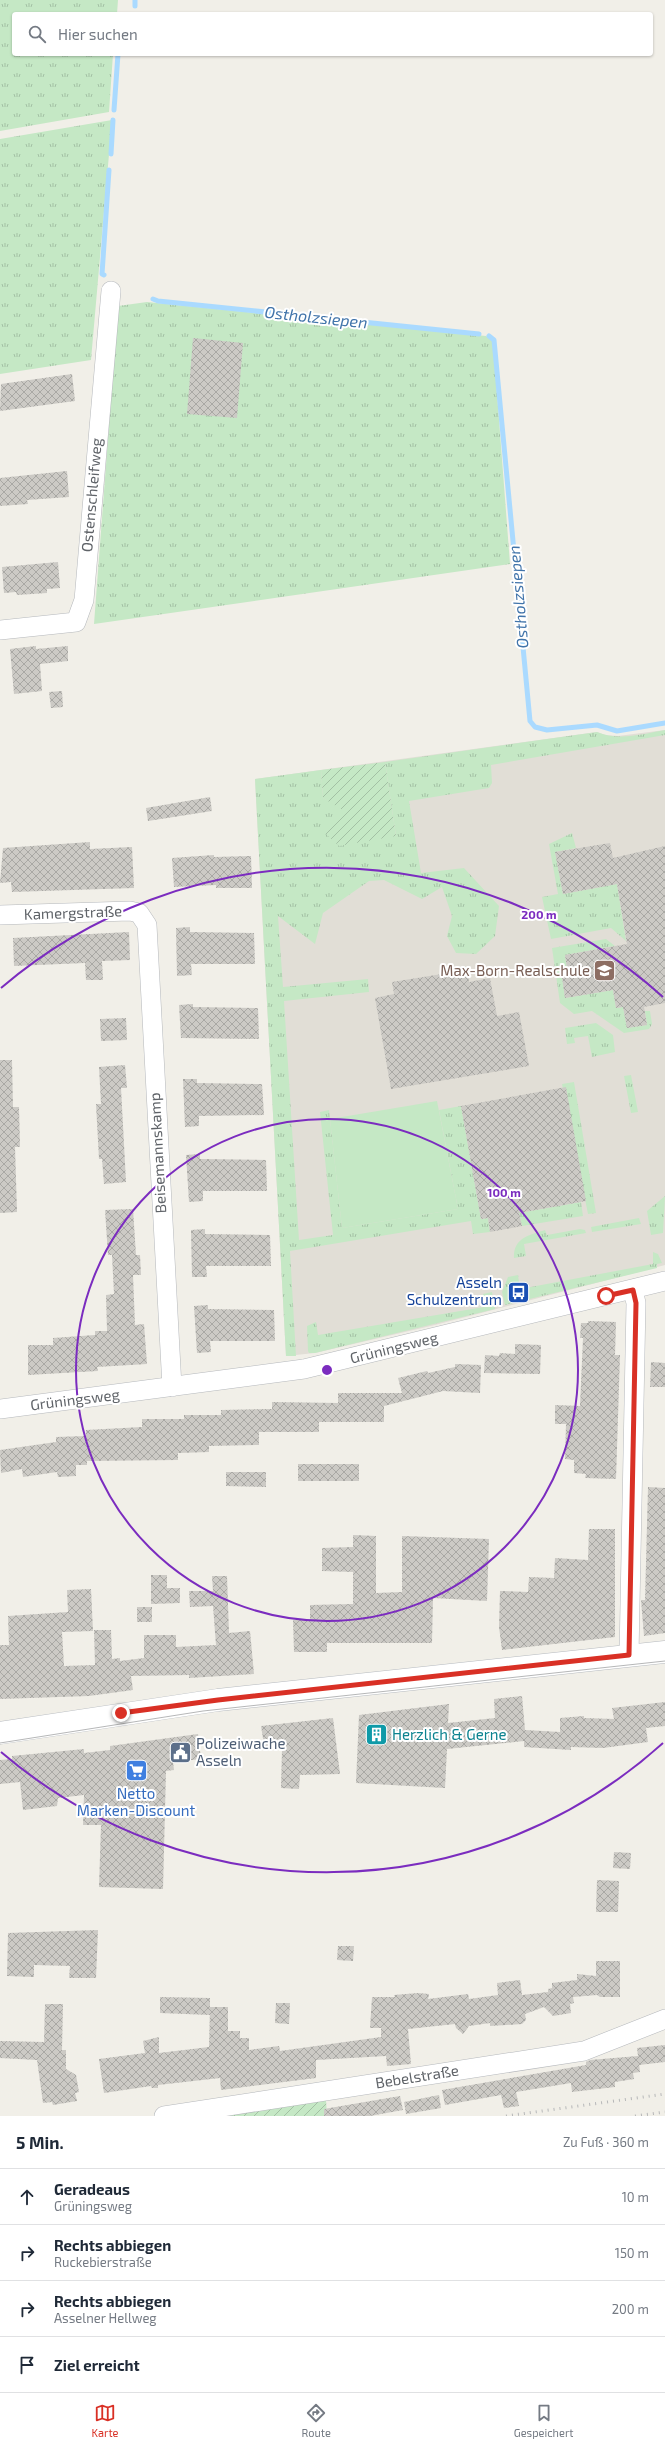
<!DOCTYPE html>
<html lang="de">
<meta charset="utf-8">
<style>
:root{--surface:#fff;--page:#f2f2f3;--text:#1f2937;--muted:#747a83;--line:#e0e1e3;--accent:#d93025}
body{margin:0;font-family:"Exo 2",sans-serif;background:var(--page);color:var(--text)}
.stop{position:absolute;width:12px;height:12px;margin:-9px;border:3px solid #d93025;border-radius:50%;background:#fff}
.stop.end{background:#d93025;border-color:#fff;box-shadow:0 1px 4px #0008}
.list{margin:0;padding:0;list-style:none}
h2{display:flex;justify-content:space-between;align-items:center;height:52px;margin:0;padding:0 16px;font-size:17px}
h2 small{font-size:13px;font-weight:400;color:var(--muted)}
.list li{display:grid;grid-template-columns:26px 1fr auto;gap:12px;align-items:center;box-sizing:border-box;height:56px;padding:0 16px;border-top:1px solid var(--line)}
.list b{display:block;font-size:15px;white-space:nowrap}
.list p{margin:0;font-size:13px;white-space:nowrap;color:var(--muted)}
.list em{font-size:13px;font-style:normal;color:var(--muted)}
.icon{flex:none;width:22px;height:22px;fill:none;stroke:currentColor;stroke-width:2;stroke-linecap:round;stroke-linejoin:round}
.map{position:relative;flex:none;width:665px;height:2116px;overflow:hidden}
.search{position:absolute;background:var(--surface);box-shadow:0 1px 3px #0004;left:12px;right:12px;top:12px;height:44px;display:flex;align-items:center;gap:10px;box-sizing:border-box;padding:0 14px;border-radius:4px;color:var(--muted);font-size:15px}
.sheet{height:276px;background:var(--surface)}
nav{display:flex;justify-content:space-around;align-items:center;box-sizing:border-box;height:56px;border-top:1px solid var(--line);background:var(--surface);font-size:11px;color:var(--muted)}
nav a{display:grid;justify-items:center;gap:2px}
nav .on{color:var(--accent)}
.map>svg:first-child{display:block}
.education{fill:#e1ded6}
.grass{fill:url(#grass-tufts)}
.park{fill:#c5e8c5}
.garden{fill:url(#garden-furrows)}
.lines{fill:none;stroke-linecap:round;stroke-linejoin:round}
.stream{stroke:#aadaff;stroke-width:5}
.building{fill:url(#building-cross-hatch)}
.street-casing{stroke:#b5b8bc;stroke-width:20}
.secondary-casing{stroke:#b6babf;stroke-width:23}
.street{stroke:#fff;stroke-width:19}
.secondary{stroke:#fff;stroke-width:22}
.tram{stroke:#b6b7b8;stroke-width:1}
.rail{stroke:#b6b7b8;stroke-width:3;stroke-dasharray:1 5;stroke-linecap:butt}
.route{stroke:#d93025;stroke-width:5}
.ring{fill:none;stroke:#7b2cbf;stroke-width:2}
.labels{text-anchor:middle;stroke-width:4;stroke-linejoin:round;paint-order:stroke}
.street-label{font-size:15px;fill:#5f6368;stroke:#fff}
.education-label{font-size:15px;fill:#785e54;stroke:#fff;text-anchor:end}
.transit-label{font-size:15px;fill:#164399;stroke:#fff;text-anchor:end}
.culture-label{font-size:15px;fill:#0d838f;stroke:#fff;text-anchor:start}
.service-label{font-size:15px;fill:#4e5e75;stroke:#fff;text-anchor:start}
.shop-label{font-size:15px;fill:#366cbe;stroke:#fff}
.water-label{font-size:16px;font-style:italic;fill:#4174aa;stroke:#fff}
.centre{fill:#7b2cbf;stroke:#fff;stroke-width:2}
.ring-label{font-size:12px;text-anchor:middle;font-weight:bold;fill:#7b2cbf;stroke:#fff;stroke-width:4;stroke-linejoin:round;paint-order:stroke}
</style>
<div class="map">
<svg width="665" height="2116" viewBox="0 0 665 2116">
<defs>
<pattern id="grass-tufts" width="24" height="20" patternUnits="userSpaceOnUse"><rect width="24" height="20" fill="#c5e8c5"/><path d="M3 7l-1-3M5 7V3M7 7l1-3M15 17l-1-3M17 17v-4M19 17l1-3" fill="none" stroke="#a3c0a4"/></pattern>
<pattern id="garden-furrows" width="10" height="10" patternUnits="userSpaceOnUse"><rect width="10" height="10" fill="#c5e8c5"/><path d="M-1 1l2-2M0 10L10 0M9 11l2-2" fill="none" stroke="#a3c0a4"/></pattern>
<pattern id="building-cross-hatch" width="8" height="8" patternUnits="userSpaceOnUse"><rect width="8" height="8" fill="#cccac5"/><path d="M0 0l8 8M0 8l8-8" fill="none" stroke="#a9a8a4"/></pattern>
</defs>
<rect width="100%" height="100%" fill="#f1efe8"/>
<path class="education" d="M665,730V1265L435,1325L315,1353L286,1356L255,779L597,732L605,735L618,736Z"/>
<path class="grass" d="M0,0H118L117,14H14V54H113L109,112L0,131Z
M112,120L91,360L0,374V139Z
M147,302L486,336L493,341L510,564L94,624L118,306Z
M665,730V735L491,765L492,783L489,788L409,801L421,873L464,868L499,906L495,936L476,954L456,953L447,936L452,916L442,887L422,899L384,880L369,881L323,913L315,944L278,916L283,987L368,979L369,992L284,1001L299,1240L333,1235L320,1112L329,1110L342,1228L458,1209L439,1110L461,1106L481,1219L488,1218L490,1232L473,1234L471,1221L290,1251L296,1356H286L255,779L321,770L323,798L396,836L385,762L597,732C618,741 643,734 665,730Z
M572,833L576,848L555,852L563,894L617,884L626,941L611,928L551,939L542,897L558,894L549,844Z
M606,939L615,946L565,955L568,975L562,977L565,998L613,990L616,1008L623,1007L627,1028L647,1025L645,1011H650L652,1024L649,1029L624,1033L592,1011L574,1014L560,1003L552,948Z
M596,1023L613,1035L615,1052L592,1057L588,1036L574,1038L575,1043L567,1044L565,1028Z
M631,1075L638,1112L631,1113L624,1076Z
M574,1082L596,1213L588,1214L562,1084Z
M665,1196L663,1233L651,1235L647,1211Z
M581,1202L583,1216L522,1226L519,1213Z
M639,1218L641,1224L592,1232L591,1227Z
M580,1229L585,1230L586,1233L524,1244L526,1256L514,1258C513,1239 528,1235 545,1230L547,1235Z
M653,1252L658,1254L662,1263L657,1264V1268L505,1305L502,1292L508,1277L518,1275L520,1289L653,1264Z
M492,1292L495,1309L315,1353H309L308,1351L307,1326L316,1322L318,1335L484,1307L483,1294Z"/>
<path class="park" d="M437,1101L458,1209L342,1228L330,1119Z"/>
<path class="garden" d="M385,762L396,836L339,846L324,832L344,811L323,798L321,770Z
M326,2100L327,2116H198Z"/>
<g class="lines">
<path class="stream" d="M135,6V0
M114,110L118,54
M111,154L113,120
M104,275L102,274L109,170
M153,299L158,301L479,334
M489,336L494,340L530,721L535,727L547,730L597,725L617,731L665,723"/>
</g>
<path class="building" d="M193,338L243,343L237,418L187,414Z
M72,374L75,401L0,411L1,384Z
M67,471L69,497L27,500L28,504L0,506V478Z
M58,562L60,588L47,589V593L17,595L16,592L4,593L2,567Z
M36,646V649L68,646V661L40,664L42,691L14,694L10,649Z
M62,691L63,707L51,708L49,692Z
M210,797L212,811L148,821L146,808Z
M90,842V849L132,847L134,888L12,892L11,882L0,883L3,848Z
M610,843L613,858L665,846V1003L644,1007L647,1025L627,1028L623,1007L616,1008L613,990L565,998L562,977L568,975L565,955L627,944L617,884L563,894L555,852Z
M214,855V857L251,856L252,888H216V885L174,887L172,858Z
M190,927V932L254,933L255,964H191L192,975L177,976L176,928Z
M129,932L130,960L102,961L103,980H86L85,963L14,966L13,938Z
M467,970L469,982L490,978L497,1016L519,1012L529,1066L391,1089L375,998L394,994L392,982Z
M193,1004V1007L258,1008L259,1039L181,1038L179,1005Z
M126,1018L127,1040L101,1041L100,1019Z
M0,1060H12L13,1107H19L20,1147H15L17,1212L0,1213Z
M125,1065L127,1088H121L126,1182L104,1184L102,1159H99L96,1104H101L99,1067Z
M183,1079H197V1083L262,1084L264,1115L199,1116V1126L185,1127Z
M566,1087L586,1201L519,1213L522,1226L490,1232L488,1218L481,1219L461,1106Z
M200,1154V1159L266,1160L267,1191H203V1201L189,1202L186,1155Z
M133,1209L136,1255H140L141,1275H133L135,1325L144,1324L147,1364L97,1367L98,1371L28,1375V1345H53V1338L95,1335V1331H107L106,1295L114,1294L112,1255H108L105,1210Z
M205,1229V1234L270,1235L271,1266H206L207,1277H192L191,1230Z
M208,1305V1309L274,1310L275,1341H210L211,1352L197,1353L194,1306Z
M588,1321L616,1322L615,1355H620L616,1479L585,1478L586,1474L574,1473V1460L565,1459L566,1424H555V1405L580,1406L583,1338H580L581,1323H588Z
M515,1344L541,1345L540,1374L484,1373L485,1355L499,1356L500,1353L515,1354Z
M651,1362L665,1363V1387H650Z
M455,1364L481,1365L480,1393L443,1391L384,1406V1422H319V1432H259V1445L209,1446V1452L178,1453V1460L87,1461V1465H76V1476L58,1477L57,1472L23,1477L22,1469L1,1473L0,1450L56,1442V1437L86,1436V1430L142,1427V1419H184V1415H221V1410L272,1409V1402L338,1403V1393H402L398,1378L427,1371L428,1373L455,1367Z
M298,1464H359V1481H298Z
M226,1472H266V1487L226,1486Z
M648,1487L665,1488V1633L644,1636L641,1600H645Z
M589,1529H615V1637L502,1650L499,1627L500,1591L528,1592L529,1577L554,1578L555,1558L588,1560Z
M353,1535L376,1536V1593L402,1592V1536L489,1539L487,1601L433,1598L432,1643H327V1652H294L293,1620H310V1605L353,1604V1572L322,1571V1548L353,1547Z
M151,1575H167V1588H180V1603L151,1604Z
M212,1576H227L229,1633L250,1631L254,1674L189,1678V1675L131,1676L133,1690L89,1696L0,1699V1645H9L8,1616L68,1612L67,1590L91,1589L93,1631L62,1632L64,1666L95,1665L94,1630H111L112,1659L120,1658V1661L144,1658V1635H176V1647L216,1645L213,1606L190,1607L189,1591H213Z
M137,1607H152V1622H137Z
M522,1696L525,1730L560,1732V1718L584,1716V1718L614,1719L612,1708L665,1702V1726L646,1728L648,1742L603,1748L571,1747V1750L524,1747V1741L447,1749L445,1788L356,1783L359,1715L449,1704L448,1723L495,1718L494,1699Z
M333,1718L340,1774L300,1775L299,1789L281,1788L282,1749L265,1751L261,1726Z
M198,1734L201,1759L173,1762L174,1770L166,1771L163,1889L99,1887L101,1825H83L84,1795L58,1798L57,1806L23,1810L20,1782L0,1784V1760L12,1759V1756L84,1749V1753L110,1750V1746Z
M614,1852L631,1853L630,1869L613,1868Z
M597,1880L619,1881L618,1912H596Z
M98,1930L96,1978H69L70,1966L34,1965V1977L7,1976L8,1933Z
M338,1946H354L353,1961L337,1960Z
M596,1961H620V1997H600L597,1995L573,1997L574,2003L570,2004L571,2013L553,2016L544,2007L525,2014L526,2020L522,2024L490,2026V2023L469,2026L463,2034L456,2028L455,2024L408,2029L411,2064L387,2066L386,2056L316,2060V2078L221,2090L220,2078L158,2085V2088H152L151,2086L104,2093L99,2059L145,2053L143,2041L159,2037V2053L209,2047L210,2007H228V2031H240V2038H249V2050L279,2046L280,2051L381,2037V2028H370L372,1997H395L394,1995L418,1993L429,1994L428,1999L468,1994L469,1999L498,1995L497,1983L520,1980L522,1995L548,1992V1989L552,1988V1983L577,1980V1974L596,1976Z
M160,1997L210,1998V2015L160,2013Z
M276,2003H290L289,2024L275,2023Z
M45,2004H63L62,2050H66V2069L76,2075L79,2092L75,2093L77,2101L53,2105L52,2102L43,2103L37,2060L0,2058V2041L44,2042Z
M665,2045V2062L639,2065V2063L640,2072L633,2073L634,2079L615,2082V2087L572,2092L571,2083L516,2092L519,2106L504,2108L501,2095L445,2105L442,2090L586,2065V2062L590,2060L638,2056L637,2048Z
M439,2095L441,2108L406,2114L404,2102Z
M400,2096L403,2110L370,2116H324V2109Z"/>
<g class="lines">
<defs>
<path id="street" d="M0,630L76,622L84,600L111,291
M0,915L130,911L139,913L147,925L172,1387
M0,1409L304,1369L665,1281
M629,1655L636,1303L633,1290
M164,2116L584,2051L665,2019"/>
<path id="secondary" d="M0,1733L218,1700L665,1652"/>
</defs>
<use href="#street" class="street-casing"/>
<use href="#secondary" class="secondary-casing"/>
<use href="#street" class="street"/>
<use href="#secondary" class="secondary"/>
<path class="tram" d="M0,1743L203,1711L665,1661"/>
<path class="rail" d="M506,2116L665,2094
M635,2116L665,2112"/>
</g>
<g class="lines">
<path class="route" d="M121,1713L218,1700L629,1655L636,1303L633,1290L606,1296"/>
</g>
<g class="ring">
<circle cx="327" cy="1370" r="251"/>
<path d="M663 1743A502 502 0 0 1 1 1752M1 988A502 502 0 0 1 663 997"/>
</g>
<defs>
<symbol id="school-square" viewBox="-11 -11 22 22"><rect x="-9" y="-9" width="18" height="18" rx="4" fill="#8d6e63" stroke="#fff"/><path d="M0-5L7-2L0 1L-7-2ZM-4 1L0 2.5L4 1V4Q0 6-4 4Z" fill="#fff"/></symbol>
<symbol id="bus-square" viewBox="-11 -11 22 22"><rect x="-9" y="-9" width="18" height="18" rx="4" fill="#1a4fb4" stroke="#fff"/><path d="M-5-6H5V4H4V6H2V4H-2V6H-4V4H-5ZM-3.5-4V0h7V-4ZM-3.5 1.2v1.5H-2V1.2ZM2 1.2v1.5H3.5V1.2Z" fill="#fff"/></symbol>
<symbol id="building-square" viewBox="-11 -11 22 22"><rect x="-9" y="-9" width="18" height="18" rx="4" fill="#0f9aa8" stroke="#fff"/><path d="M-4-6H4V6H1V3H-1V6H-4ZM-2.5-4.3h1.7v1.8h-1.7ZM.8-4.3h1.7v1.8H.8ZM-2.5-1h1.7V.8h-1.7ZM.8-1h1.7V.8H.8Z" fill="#fff"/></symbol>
<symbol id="civic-square" viewBox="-11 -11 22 22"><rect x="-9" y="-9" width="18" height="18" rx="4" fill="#5c6f8a" stroke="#fff"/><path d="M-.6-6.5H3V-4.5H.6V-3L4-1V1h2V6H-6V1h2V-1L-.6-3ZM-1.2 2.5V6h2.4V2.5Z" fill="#fff"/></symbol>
<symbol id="supermarket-square" viewBox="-11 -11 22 22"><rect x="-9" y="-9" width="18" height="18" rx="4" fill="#3f7fe0" stroke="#fff"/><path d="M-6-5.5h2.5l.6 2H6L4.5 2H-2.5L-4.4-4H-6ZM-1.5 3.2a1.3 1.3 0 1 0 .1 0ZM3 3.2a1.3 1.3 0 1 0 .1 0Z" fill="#fff"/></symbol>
</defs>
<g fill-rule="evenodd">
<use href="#school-square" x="592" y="958" width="25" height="25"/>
<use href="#bus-square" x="506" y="1280" width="25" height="25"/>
<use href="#building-square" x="364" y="1722" width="25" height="25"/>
<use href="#civic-square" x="168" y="1740" width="25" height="25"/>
<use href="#supermarket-square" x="124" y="1758" width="25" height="25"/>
</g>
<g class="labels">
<g class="street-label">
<text transform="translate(92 495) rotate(-85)" y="5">Ostenschleifweg</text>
<text transform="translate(73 913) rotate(-2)" y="5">Kamergstraße</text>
<text transform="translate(158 1153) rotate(-93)" y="5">Beisemannskamp</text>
<text transform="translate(394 1348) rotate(-14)" y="5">Grüningsweg</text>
<text transform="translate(75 1400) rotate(-7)" y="5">Grüningsweg</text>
<text transform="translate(417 2077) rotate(-9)" y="5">Bebelstraße</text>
</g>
<g class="education-label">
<text x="590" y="976">Max-Born-Realschule</text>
</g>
<g class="transit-label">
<text x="502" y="1288">Asseln<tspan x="502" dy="17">Schulzentrum</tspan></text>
</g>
<g class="culture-label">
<text x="392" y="1740">Herzlich &amp; Gerne</text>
</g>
<g class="service-label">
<text x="196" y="1749">Polizeiwache<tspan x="196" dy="17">Asseln</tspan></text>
</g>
<g class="shop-label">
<text x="136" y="1799">Netto<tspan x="136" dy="17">Marken-Discount</tspan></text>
</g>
<g class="water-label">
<text transform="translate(316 317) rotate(6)" y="6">Ostholzsiepen</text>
<text transform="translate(518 597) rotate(-95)" y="6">Ostholzsiepen</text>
</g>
</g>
<circle cx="327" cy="1370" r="6" class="centre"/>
<g class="ring-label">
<text x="539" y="919">200 m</text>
<text x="504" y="1197">100 m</text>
</g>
</svg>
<div class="stop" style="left:606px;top:1296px"></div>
<div class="stop end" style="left:121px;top:1713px"></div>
<div class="search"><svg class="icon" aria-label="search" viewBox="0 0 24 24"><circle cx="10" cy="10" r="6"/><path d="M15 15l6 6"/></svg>Hier suchen</div>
</div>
<section class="sheet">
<h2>5 Min.<small>Zu Fuß · 360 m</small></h2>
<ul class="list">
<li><svg class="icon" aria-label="ahead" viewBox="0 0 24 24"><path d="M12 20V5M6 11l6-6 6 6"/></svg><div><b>Geradeaus</b><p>Grüningsweg</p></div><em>10 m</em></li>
<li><svg class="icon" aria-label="right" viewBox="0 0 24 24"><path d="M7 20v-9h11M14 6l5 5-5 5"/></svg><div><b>Rechts abbiegen</b><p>Ruckebierstraße</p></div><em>150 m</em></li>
<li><svg class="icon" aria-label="right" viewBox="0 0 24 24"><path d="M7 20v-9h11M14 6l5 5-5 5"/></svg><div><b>Rechts abbiegen</b><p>Asselner Hellweg</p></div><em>200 m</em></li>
<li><svg class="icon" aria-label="arrive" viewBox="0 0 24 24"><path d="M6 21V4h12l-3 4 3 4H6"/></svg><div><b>Ziel erreicht</b></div></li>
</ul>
</section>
<nav>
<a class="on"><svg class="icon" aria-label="map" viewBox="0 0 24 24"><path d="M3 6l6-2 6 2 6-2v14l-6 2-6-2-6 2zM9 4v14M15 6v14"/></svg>Karte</a>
<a><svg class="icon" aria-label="directions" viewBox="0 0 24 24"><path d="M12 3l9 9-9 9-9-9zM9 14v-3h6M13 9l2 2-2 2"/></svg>Route</a>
<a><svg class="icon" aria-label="saved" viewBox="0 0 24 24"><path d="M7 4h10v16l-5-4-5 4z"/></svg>Gespeichert</a>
</nav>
